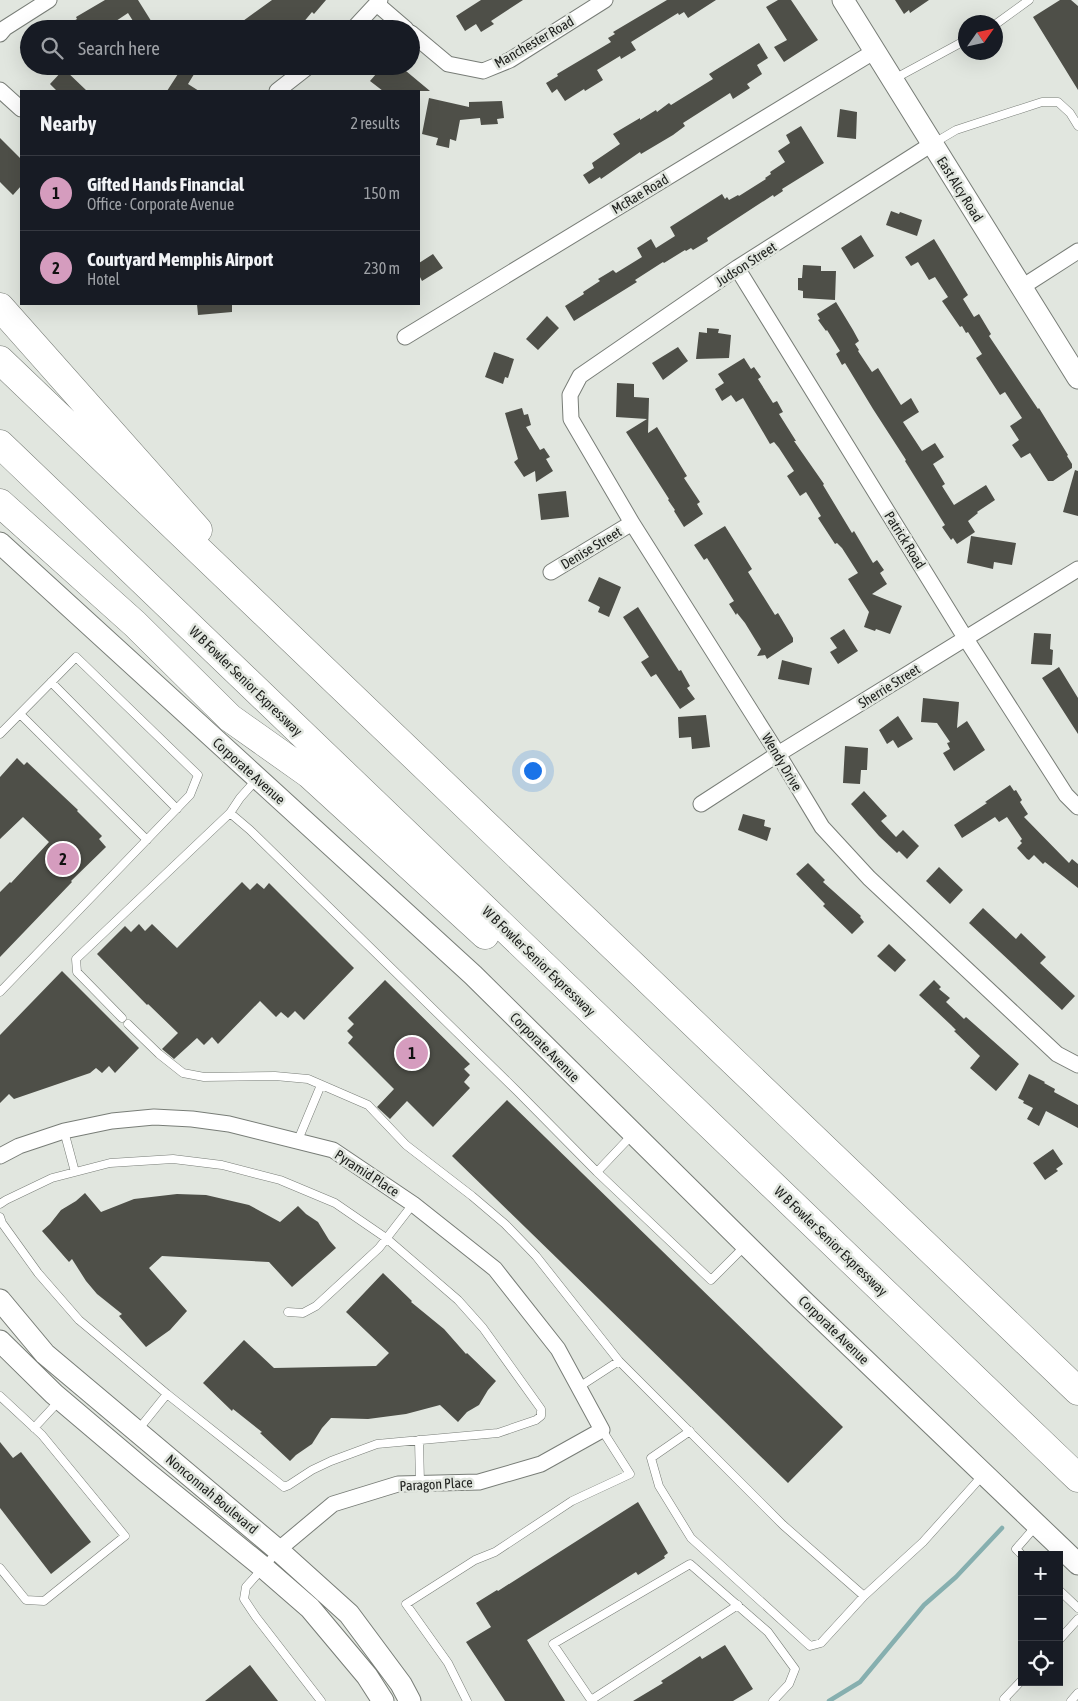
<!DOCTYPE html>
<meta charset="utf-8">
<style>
:root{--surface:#171b24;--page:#20242c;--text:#f1f3f6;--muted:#9ea1a6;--line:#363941;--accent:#d59cbe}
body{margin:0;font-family:"Asap Condensed",sans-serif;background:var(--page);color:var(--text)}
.controls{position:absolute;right:15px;bottom:15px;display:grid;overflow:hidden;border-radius:0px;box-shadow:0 5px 20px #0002}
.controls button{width:45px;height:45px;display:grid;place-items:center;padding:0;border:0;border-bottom:1px solid var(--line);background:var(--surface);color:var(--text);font:25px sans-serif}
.compass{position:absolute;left:958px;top:15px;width:45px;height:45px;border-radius:50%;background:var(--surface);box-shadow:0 5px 20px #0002;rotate:56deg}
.you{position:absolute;left:532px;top:770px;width:18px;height:18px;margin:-12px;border:4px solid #fff;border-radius:50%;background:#1a73e8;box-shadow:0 0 0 8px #1a73e833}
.badge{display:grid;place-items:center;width:32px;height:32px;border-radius:50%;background:var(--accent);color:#111;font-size:16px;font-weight:700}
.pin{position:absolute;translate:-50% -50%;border:2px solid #fff;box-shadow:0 1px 5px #0006}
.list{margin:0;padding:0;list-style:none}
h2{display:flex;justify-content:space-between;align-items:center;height:65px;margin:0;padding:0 20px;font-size:21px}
h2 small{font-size:16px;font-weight:400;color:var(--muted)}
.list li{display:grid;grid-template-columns:32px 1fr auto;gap:15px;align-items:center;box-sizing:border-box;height:75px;padding:0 20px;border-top:1px solid var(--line)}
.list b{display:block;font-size:19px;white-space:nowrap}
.list p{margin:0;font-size:16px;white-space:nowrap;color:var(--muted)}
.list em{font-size:16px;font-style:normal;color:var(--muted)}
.icon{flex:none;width:28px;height:28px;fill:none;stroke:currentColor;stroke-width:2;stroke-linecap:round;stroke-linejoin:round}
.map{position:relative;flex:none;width:1078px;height:1701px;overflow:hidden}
.search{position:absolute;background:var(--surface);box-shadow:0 5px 20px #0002;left:20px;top:20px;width:400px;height:55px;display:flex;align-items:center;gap:12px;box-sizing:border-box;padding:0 18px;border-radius:28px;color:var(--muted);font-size:19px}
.panel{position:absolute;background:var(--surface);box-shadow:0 5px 20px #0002;left:20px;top:90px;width:400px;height:215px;border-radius:0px}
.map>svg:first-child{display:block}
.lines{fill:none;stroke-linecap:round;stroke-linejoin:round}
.stream{stroke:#86afaf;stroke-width:4.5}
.building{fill:#4e4f48}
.lane-casing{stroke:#787d77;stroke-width:9}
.street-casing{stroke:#787d77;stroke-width:17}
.secondary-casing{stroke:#787d77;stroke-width:23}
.highway-casing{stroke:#787d77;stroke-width:29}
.lane{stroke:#fff;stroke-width:8}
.street{stroke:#fff;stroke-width:15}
.secondary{stroke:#fff;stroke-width:21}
.highway{stroke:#fff;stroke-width:28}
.labels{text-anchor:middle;stroke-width:5;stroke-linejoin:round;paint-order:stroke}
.street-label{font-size:14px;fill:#212320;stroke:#e1e6df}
</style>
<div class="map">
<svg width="1078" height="1701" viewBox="0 0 1078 1701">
<rect width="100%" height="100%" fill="#e1e6df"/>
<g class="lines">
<path class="stream" d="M829,1701L860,1682L924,1605L956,1577L1002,1528"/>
</g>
<path class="building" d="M105,0H138L153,24L145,29H138L128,13L104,29L100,26L96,29H61L77,19L76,17Z
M272,0H326L314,14L312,12L302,24L295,29H232Z
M481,0H523L491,21L494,24L481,32L476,24L465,31L456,16Z
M667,0H716L688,18L684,12L679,15L678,13L631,42L636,50L621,59L620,56L597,70L603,80L585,91L584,89L565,101L557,89L552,93L546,83L558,76L557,74L611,42L608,38L615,34L613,32Z
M778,0H791L818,40L784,62L774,47L787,40L766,7Z
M895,0H929L910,13L909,10L904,14Z
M1060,0H1071L1078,6V90L1033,17Z
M759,43L768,58L757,65L762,74L747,84L750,88L733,99L730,93L683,123L685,126L673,135L641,154L640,152L601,179L600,177L589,184L583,175L594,168L592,163L620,144L613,134L640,118V120L656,110L657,112L669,103L671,105L713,79L709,74Z
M166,66H199L188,84L199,91H167L178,74Z
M383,66H400L430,91H383L370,81Z
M64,69L87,91H57L50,84Z
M429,98L469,107V102L502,101L504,118L497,119L498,124L481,125L480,118L460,120L456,141L450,139L449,148L436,145L438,138L422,134Z
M840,109L857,112L856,139L837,137Z
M801,126L824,163L782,189L783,191L774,197L773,195L707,238L708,241L693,250L691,248L686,251L685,250L664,263L663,262L635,280L637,282L574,321L565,306L584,294L583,292L600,281L598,279L613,270L616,273L642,257L637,248L651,239L656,248L675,236L670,227L722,194L725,199L727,197L729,200L738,195L739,196L766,179L765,178L771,174L770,172L785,162L778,151L790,143L786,135Z
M0,138L21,159V186L13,195L0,182Z
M891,211L899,214L900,212L922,220L917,236L886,225Z
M861,235L874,256L854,269L841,248Z
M934,239L968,295L963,299L974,317L979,314L991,334L989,336L1038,409L1039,408L1068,455L1067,456L1072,464V468L1053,481H1048L1030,453L1021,458L1012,445L1019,440L1010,426L1022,418L1005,392L1000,395L976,358L982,354L968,332L966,333L962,326L960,327L942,301L948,297L935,277L929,280L918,262L911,266L905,257Z
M433,254L443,268L422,281L419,275V263Z
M803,265L821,266V271H836L835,300L803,298V291L798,290V278H802Z
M836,302L853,330L859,341L855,344L859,350L858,351L872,372L878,368L901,405L911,398L919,412L903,422L922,451L935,443L944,457L933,464L945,484L942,486L954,505L986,485L995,500L977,512L978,513L968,521L975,532L957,544L953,538L951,540L942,527L945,525L905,461L906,460L873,409L845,363L842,365L836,354L840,351L827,330L826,331L818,320L820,319L817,314Z
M197,304H232V312L198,315Z
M547,316L559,328L538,350L526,339Z
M707,328L719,329L718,333L731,335L729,358L696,359L699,332L707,333Z
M678,347L688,361L663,380L652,363Z
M494,352L514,359L508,378L505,377L503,384L485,377Z
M744,358L751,369L754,367L761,377L758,379L773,403L777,401L783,412L779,414L796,441H794L824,484L823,485L852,533L854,531L873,563L877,560L884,570L880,573L887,584L872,594L902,606L890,634L876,629L875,631L864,627L869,612L848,579L858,573L842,548L837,543L835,544L818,518L821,516L806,492L800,496L787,476L794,471L779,448L774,442L770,444L743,398L736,402L731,395L722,401L715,389L724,383L718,374Z
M617,383L634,384V397L649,398L648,433L657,427L687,476L684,478L700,502L697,504L703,514L684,527L674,511L675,510L668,500L669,499L626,432L647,419L616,417Z
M522,408L524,415L528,414L531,425L526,427L540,450L544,448L550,457L546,459L553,471L536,482L535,471L524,477L514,462L518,459L505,413Z
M1075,470L1078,471V516L1063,512Z
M566,491L569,517L541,520L538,494Z
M725,526L752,569L748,572L775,615L778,613L793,638V642L767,659L765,655L757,656L761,649L745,623L737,613L736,615L729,604L734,601L707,558L704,560L694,545Z
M971,536L1016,543L1012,565L994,562L993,569L967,563Z
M599,577L621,587L609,617L598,612L600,607L588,601Z
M638,607L679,671L681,670L690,686L687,688L695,699L680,709L656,674L651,677L641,662L649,657L623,617Z
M844,629L858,651L838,664L830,652L837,648L830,638Z
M1034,633L1051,634L1050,649L1053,650L1052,665L1031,664Z
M782,660L812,668L809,685L778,679Z
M1059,667L1078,698V734L1042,678Z
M923,698L959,702L957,728L967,721L985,750L954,771L943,753L950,749L947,743L950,742L937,723L921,722Z
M706,715L710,747L692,749L691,737L679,738L678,717Z
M898,716L913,739L898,748L893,740L887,744L879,730Z
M845,746L868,748L867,770H861L860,784L843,783Z
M17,758L24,765L27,762L78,810L77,811L102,836L99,839L106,847L71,881L72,882L0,957V892L10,882L11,883L49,842L23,817L0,839V777Z
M1010,785L1014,791L1016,790L1022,800L1020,802L1028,814L1024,817L1069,863L1072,859L1078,864V888L1045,862L1043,864L1034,855L1029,860L1027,859L1017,848L1022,843L1020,841L1022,839L1007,817L999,822L995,817L962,838L954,825L987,803L985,802Z
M864,791L887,816L881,821L896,837L903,830L919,846L907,859L899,851L897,853L879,836L851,804Z
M743,814L765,820L764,826L771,828L767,841L738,830Z
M808,863L825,880L823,882L861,916L860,917L864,922L852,934L823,906L825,904L796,874Z
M939,867L963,890L950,904L926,881Z
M242,882L250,890L257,883L264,889L269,883L354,968L304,1020L295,1011L288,1018L281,1012L276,1017L260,1001L218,1044L212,1037L204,1045L197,1038L174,1059L162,1049L178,1033L148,1004L147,1005L97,954L125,926L131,932L139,924L145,931L152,924L177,948Z
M983,908L1016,939L1021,933L1046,957L1040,963L1075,996L1062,1010L969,923Z
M889,944L906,960L895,972L877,956Z
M62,971L139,1048L115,1073L109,1066L102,1073L96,1068L90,1073L14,1099L9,1094L0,1103V1035Z
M385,980L470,1064L464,1069L470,1075L464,1082L470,1088L433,1127L407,1101L390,1119L377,1107L394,1089L348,1043L353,1037L347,1031L354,1024L348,1018Z
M934,980L941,987L939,989L950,998L946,1002L964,1019L966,1017L1019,1064L996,1091L970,1068L980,1056L954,1031L956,1030L951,1025L919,995Z
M1029,1074L1045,1082L1044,1083L1055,1089L1054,1092L1078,1105V1128L1046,1111L1039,1126L1027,1119L1033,1108L1023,1103L1024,1101L1018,1098Z
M507,1100L843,1427L788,1483L452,1156Z
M1053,1149L1063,1164L1056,1169L1058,1171L1045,1180L1033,1163Z
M85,1193L101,1212L134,1199L177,1194L206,1195L249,1205L280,1222L298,1206L306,1214L318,1222L329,1240L336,1248L292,1287L269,1262L162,1256L149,1268L187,1311L170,1330L146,1347L119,1316L122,1314L97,1294L86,1281L72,1259L69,1262L42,1231L50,1224L61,1210L76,1201Z
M383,1273L412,1301L411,1302L444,1329L466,1354L467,1353L496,1381L488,1390L479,1405L467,1412L458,1422L440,1405L406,1414L368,1419L331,1418L322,1428L312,1444L296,1455L290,1461L260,1433L262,1432L233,1409L232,1411L203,1383L244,1340L274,1368L376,1366L389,1353L346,1312Z
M0,1442L13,1458L21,1452L91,1542L51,1574L0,1508Z
M638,1502L668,1553L664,1556L665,1558L638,1575L636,1572L527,1640L565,1701H505L466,1642L491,1627L476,1603L497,1590L498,1591Z
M725,1645L753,1689L733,1701H633L663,1683L661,1681L680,1669L700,1656L702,1659Z
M250,1665L278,1701H205Z"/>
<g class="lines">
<defs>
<path id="lane" d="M996,24L1029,0
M894,79L966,40
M934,143L956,130L1042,102H1058L1070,113L1078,126
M51,682L177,809
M20,714L147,840
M0,734L76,657L198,775L190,795L0,992
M257,779L240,798L230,813L250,830L517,1091L597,1172L711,1280L745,1246
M122,1018L77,972L76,959L230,813
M128,1024L159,1054L183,1073L204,1077L275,1076L308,1079L368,1105L406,1145L472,1196L505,1224L536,1256L619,1361L783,1525L864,1596L923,1542L983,1475
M64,1131L75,1172
M298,1140L321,1085
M597,1172L632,1135
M0,1204L6,1200L52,1178L110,1163L173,1159L222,1165L280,1180L335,1203L386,1238L458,1300L483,1328L541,1409V1416L536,1420L498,1433L377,1444L331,1461L312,1470L289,1485L284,1487L167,1394L79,1320L38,1273L2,1223L0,1217
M288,1312L303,1313L316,1306L379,1248L413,1204
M579,1387L619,1361
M0,1396L42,1435L125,1536L44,1601L26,1600L0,1568
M34,1428L59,1401
M138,1430L167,1394
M690,1431L651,1458L659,1486L691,1538L810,1646L821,1643L864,1596
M419,1440L420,1483
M278,1551L246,1587L244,1599L256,1617L321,1701
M1022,1555L1016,1549L1036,1526
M1059,1590L1078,1608
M738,1605L591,1700L553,1644L690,1564L768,1632L795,1669L789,1684L773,1701
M1059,1640L1078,1619
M467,1701L448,1663L406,1604L475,1560L495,1552L572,1501L630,1474L602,1430
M1006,1701L1004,1699L1022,1680
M1071,1701L1078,1693"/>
<path id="street" d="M377,4L406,29
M353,29L380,0
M411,33L448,64L483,71L510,60L605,0
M0,34L5,28L49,0
M0,90L21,109
M277,91L309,66
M932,144L737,268L580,376L570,395L571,419L632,523L778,754L822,827L869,878L1057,1054L1078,1065
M737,268L966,639L1066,795L1078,807
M1022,287L1078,251
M405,337L875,51
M551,572L632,523
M701,804L778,754L1078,569
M0,1156L19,1146L64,1131L112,1121L154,1117L192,1119L229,1124L333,1150L413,1204L495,1269L558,1349L602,1430L541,1464L479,1482L398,1484L333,1504L278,1550"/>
<path id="secondary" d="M843,0L1078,378
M0,543L473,975L800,1298L1078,1564
M0,1300L45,1354L278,1550L349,1614L401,1684L410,1701
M0,1341L54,1394L146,1472L264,1568L310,1608L367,1676L383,1701"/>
<path id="highway" d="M0,307L198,530
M0,360L1078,1391
M0,444L1078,1478
M0,503L135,624L230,718L309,774L485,935"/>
</defs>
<use href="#lane" class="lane-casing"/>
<use href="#street" class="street-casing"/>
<use href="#secondary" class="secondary-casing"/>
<use href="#highway" class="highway-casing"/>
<use href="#lane" class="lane"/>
<use href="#street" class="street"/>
<use href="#secondary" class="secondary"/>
<use href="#highway" class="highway"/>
</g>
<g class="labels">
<g class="street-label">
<text transform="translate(534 42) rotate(-30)" y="5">Manchester Road</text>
<text transform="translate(960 189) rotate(58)" y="5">East Alcy Road</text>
<text transform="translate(640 194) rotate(-31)" y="5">McRae Road</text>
<text transform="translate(746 264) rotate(-33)" y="5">Judson Street</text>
<text transform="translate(905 540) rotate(58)" y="5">Patrick Road</text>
<text transform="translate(591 548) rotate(-31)" y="5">Denise Street</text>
<text transform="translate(246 681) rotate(44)" y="5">W B Fowler Senior Expressway</text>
<text transform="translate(889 686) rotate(-32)" y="5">Sherrie Street</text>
<text transform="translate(782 762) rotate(59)" y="5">Wendy Drive</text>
<text transform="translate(249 771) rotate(42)" y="5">Corporate Avenue</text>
<text transform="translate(539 961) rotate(44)" y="5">W B Fowler Senior Expressway</text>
<text transform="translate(545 1047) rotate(45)" y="5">Corporate Avenue</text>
<text transform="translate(367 1173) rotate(33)" y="5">Pyramid Place</text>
<text transform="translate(831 1241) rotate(44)" y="5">W B Fowler Senior Expressway</text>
<text transform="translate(834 1330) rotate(44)" y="5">Corporate Avenue</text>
<text transform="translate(436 1484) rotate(-3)" y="5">Paragon Place</text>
<text transform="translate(212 1494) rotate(40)" y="5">Nonconnah Boulevard</text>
</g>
</g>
</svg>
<div class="controls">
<button>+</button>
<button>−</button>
<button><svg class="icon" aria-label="locate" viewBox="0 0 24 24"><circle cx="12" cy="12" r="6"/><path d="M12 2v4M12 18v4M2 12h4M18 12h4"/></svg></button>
</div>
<svg class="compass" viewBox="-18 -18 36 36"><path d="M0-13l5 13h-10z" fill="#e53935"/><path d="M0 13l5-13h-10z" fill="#9ea1a6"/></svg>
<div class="you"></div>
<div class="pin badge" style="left:412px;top:1053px">1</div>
<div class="pin badge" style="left:63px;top:859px">2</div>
<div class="search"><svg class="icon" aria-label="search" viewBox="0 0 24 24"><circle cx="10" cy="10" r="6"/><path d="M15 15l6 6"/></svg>Search here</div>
<section class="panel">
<h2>Nearby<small>2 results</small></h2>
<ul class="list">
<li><span class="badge">1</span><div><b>Gifted Hands Financial</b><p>Office · Corporate Avenue</p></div><em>150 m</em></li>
<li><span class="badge">2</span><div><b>Courtyard Memphis Airport</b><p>Hotel</p></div><em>230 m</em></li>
</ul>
</section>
</div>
